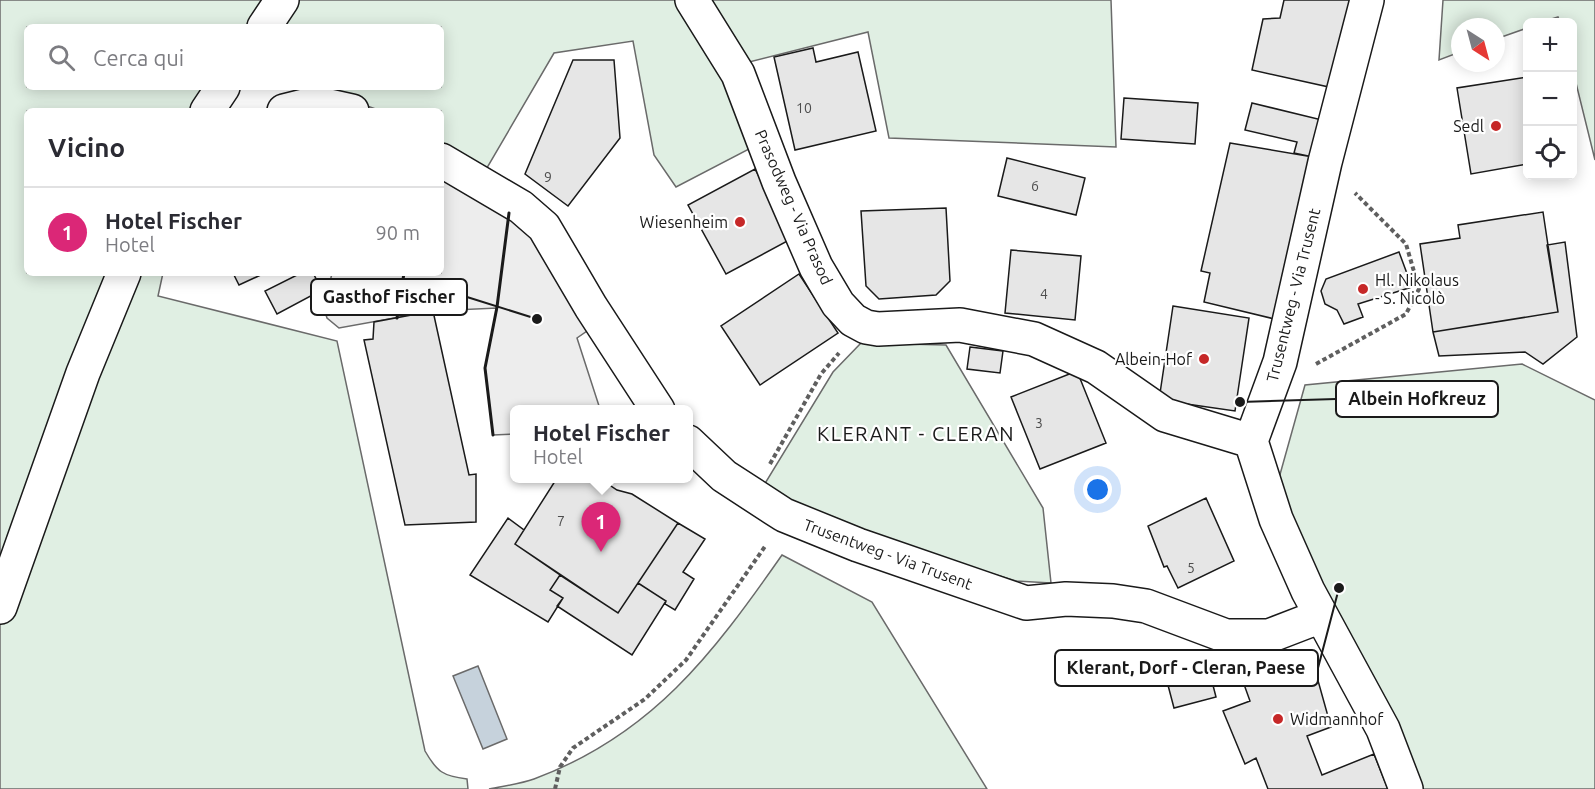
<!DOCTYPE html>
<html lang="it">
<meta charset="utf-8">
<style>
:root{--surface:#fff;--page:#f7f7f7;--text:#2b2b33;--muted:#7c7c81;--line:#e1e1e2;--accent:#db2777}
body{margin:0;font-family:Ubuntu,sans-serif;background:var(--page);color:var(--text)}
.controls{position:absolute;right:18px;top:18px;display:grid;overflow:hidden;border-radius:9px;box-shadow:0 3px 15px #0003}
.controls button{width:54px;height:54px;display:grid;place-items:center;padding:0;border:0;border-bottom:2px solid var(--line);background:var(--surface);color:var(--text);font:30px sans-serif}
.compass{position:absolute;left:1451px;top:18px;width:54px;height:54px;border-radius:50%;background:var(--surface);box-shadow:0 3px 15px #0003;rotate:144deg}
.you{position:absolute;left:1098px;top:490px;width:21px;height:21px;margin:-15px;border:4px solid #fff;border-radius:50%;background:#1a73e8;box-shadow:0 0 0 9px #1a73e833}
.badge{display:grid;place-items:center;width:39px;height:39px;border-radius:50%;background:var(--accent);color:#fff;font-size:20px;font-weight:700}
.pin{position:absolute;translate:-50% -50px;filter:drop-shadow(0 2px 3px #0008)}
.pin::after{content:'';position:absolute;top:32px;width:21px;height:18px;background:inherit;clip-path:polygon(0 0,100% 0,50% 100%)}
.popup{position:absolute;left:510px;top:405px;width:183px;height:78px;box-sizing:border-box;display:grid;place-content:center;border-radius:9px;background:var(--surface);filter:drop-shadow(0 2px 4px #0005);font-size:20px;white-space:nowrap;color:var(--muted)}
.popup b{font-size:22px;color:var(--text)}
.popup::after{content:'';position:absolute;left:50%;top:100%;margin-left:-12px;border:12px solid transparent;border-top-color:var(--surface)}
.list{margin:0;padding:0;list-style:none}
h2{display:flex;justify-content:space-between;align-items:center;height:78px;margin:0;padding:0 24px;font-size:26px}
h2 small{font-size:20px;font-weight:400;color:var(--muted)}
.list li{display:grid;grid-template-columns:39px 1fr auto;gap:18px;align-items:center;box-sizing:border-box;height:90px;padding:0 24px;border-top:2px solid var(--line)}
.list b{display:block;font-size:22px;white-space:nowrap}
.list p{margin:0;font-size:20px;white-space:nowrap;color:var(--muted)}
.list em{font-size:20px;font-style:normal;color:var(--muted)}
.icon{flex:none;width:33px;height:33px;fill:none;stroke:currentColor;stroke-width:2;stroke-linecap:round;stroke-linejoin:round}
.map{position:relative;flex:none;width:1595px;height:789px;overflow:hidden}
.search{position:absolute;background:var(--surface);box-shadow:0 3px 15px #0003;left:24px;top:24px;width:420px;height:66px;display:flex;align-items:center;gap:15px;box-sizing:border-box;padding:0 21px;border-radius:9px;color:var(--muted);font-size:22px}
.panel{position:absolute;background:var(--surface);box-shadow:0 3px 15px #0003;left:24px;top:108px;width:420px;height:168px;border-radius:9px}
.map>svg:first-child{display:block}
.green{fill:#e0efe3;stroke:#6a6a6a;stroke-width:1.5}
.parking{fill:#ededed;stroke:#6a6a6a;stroke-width:1.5}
.water{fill:#c6d2dc;stroke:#6a6a6a;stroke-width:1.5}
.building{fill:#e6e6e6;stroke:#1a1a1a;stroke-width:1.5}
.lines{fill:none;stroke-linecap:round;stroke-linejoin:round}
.minor-casing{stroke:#1a1a1a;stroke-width:36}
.path{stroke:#5f5f5f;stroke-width:4;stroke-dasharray:4.5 3;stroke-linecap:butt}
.minor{stroke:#fff;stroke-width:33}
.wall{stroke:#1a1a1a;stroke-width:3}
.poi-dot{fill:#c62828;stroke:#fff;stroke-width:2}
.labels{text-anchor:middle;stroke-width:4.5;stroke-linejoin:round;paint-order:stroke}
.number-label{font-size:14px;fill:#4d4d4d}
.poi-label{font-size:16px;fill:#1a1a1a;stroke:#fff;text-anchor:end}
.street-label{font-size:16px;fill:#1a1a1a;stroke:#fff}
.quarter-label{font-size:20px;letter-spacing:1.5px;fill:#1a1a1a;stroke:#fff}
.leader{fill:none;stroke:#1a1a1a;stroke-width:2}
.callout-dot{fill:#1a1a1a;stroke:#fff;stroke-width:2}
.callout{fill:#fff;stroke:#1a1a1a;stroke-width:2}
.callout-label{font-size:18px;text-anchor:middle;font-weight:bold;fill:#1a1a1a}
</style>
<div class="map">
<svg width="1595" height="789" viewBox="0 0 1595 789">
<rect width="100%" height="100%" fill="#fff"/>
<path class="green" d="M0,0H1111L1116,147L889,138L868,32L721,69L753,147L676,187L654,155L633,41L554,53L484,173L441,146V111H381L315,87H441V27H27V87H205L200,111H27V273H163L158,296L337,341L425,751C437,772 443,776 467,779L468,789H0Z
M1443,0H1595V160L1573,71L1572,22H1560L1558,17L1542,22H1528L1527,28L1496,39V27H1460V52L1439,60Z
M861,343L946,345L1043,508L1051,583L1016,581L880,539L800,509L764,485L833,372Z
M1522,364L1595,400V789H1406L1321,616L1279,478L1305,385Z
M782,555L872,602L987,789H489C503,786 520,784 534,779C652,735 712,655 782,555Z"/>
<path class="parking" d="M441,176L526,224L587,331L577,338L600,409L514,410V434L493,435L485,368L497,308L433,311L339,328L327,318L324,309L332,273H441Z"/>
<path class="water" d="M478,666L507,739L483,749L453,676Z"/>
<path class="building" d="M1284,0H1358L1338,89L1252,70L1263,19L1280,18Z
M813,48L816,62L858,52L876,131L795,150L774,57Z
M573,60H614L620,138L568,206L525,174Z
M1528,77V164L1471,174L1457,88Z
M1124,98L1198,103L1195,144L1121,139Z
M1252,103L1322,120L1313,157L1294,153L1297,142L1245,130Z
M1230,143L1313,157L1287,322L1204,302L1210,273L1201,271Z
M1007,158L1085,178L1076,215L998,196Z
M755,169L793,238L726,274L688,205Z
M946,208L950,281L936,295L879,299L866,286L861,211Z
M1543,212L1558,312L1433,332L1420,244L1460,238L1458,225Z
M1565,242L1577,337L1543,364L1525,352L1439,356L1433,332L1558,312L1547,245Z
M1011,250L1081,256L1075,320L1005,313Z
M1399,252L1412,287L1358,304L1363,317L1344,324L1337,310L1325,304L1321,291L1326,279Z
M233,273H265L239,285Z
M301,273H313L322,290L277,314L265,291Z
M799,274L838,333L760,385L721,326Z
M1173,306L1249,318L1235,411L1159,400Z
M433,311L469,475L476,474V522L405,525L364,340L373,339L374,322Z
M970,347L1003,351L1000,373L967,369Z
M1077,371L1106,443L1040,469L1011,397Z
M557,478H599L617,490L632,494L678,523L618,613L515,544Z
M1206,498L1234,561L1178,588L1167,566L1164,567L1148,526Z
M508,518L524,530L515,544L560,575L550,590L563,598L548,622L470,575Z
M678,523L705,539L683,572L694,579L675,610L665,604L666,601L638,583Z
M560,575L618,613L638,583L666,601L632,655L557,606L563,598L550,590Z
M1206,658L1216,697L1174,708L1164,670Z
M1291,658L1300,683L1317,677L1331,727L1307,736L1322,775L1374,754L1388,789H1268L1256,758L1245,764L1223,711L1250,701L1241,676Z"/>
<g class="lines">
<defs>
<path id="minor" d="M692,0L738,74L779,182L816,267L838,304L853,320L866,327L878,329L960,325L1034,339L1096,367L1165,415L1251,441
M1367,0L1325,162L1280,362L1251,441L1276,519L1308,591L1383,729L1406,789
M264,27L282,0
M207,111L223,87
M284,111L316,103L352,111
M441,160L521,207L544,227L591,307L658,410
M688,442L724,476L784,515L858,545L1026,603L1066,599L1113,601L1146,606L1226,636H1269L1321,616
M0,607L83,373L124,273"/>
</defs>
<use href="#minor" class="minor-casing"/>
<path class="path" d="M1316,364L1406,314L1419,289L1406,244L1355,193
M770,464L821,374L839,353
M555,789L560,767L573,748L645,699L686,660L766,545"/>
<use href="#minor" class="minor"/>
<path class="wall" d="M397,318L404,273
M493,435L485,368L497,307L509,213"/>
</g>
<g class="poi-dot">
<circle cx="1496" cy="126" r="6"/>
<circle cx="740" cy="222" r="6"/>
<circle cx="1363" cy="289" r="6"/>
<circle cx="1204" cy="359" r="6"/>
<circle cx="1278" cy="719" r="6"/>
</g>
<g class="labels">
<g class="number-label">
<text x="804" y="113">10</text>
<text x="548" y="182">9</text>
<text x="1035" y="191">6</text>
<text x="1044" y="299">4</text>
<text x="1039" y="428">3</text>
<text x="561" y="526">7</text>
<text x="1191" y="573">5</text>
</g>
<g class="poi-label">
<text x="1484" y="132">Sedl</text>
<text x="728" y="228">Wiesenheim</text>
<text x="1375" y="286" text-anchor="start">Hl. Nikolaus<tspan x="1375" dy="18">- S. Nicolò</tspan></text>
<text x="1192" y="365">Albein-Hof</text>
<text x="1290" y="725" text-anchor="start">Widmannhof</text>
</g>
<g class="street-label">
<text transform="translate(794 207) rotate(66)" y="6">Prasodweg - Via Prasod</text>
<text transform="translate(1293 295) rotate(-76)" y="6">Trusentweg - Via Trusent</text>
<text transform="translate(888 554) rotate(20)" y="6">Trusentweg - Via Trusent</text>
</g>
<g class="quarter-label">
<text x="916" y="441">KLERANT - CLERAN</text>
</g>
</g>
<path class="leader" d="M537 319L467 297M1240 402L1336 399M1339 588L1318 668"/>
<g class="callout-dot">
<circle cx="537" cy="319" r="6"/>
<circle cx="1240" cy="402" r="6"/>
<circle cx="1339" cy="588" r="6"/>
</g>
<g class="callout">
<rect x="311" y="279" width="156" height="36" rx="6"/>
<rect x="1336" y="381" width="162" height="36" rx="6"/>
<rect x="1055" y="650" width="263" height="36" rx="6"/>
</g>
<g class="callout-label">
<text x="389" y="303">Gasthof Fischer</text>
<text x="1417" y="405">Albein Hofkreuz</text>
<text x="1186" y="674">Klerant, Dorf - Cleran, Paese</text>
</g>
</svg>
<div class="controls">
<button>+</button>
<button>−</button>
<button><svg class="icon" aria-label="locate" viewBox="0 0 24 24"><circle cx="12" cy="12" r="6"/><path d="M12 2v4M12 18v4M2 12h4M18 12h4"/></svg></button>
</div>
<svg class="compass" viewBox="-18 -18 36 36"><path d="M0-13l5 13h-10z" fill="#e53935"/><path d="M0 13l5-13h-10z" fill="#7c7c81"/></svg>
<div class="you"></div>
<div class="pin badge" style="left:601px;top:552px">1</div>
<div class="popup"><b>Hotel Fischer</b>Hotel</div>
<div class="search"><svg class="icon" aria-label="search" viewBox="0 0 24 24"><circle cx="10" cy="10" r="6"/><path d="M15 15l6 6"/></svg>Cerca qui</div>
<section class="panel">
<h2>Vicino<small></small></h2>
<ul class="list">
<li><span class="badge">1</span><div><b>Hotel Fischer</b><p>Hotel</p></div><em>90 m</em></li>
</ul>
</section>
</div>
